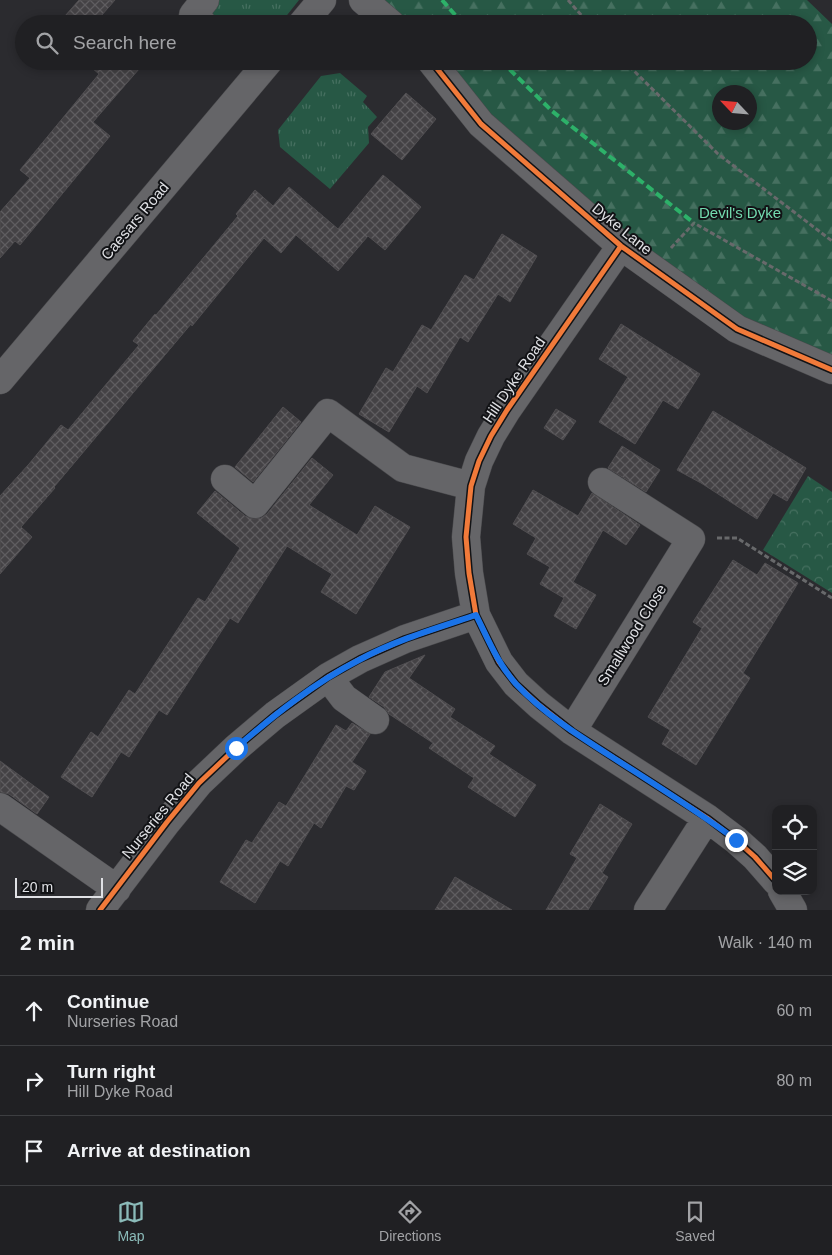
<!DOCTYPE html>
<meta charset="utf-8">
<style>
:root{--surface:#202023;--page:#28282b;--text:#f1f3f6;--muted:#a2a3a6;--line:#3d3e41;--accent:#8bbbb9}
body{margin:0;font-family:Arial,sans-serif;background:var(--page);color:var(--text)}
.controls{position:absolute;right:15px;bottom:15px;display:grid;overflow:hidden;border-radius:10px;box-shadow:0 2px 8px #0003}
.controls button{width:45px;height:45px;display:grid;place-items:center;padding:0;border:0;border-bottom:1px solid var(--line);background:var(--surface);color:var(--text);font:25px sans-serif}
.compass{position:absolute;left:712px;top:85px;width:45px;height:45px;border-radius:50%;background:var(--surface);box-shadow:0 2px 8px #0003;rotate:296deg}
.scale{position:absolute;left:15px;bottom:12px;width:88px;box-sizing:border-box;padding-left:5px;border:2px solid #e0e1e5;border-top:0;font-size:14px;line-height:18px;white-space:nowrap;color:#e0e1e5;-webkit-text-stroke:4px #121316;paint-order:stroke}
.stop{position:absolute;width:15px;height:15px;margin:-11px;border:4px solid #1a73e8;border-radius:50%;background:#fff}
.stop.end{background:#1a73e8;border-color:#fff;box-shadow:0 1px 5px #0008}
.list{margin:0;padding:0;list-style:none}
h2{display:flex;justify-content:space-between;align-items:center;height:65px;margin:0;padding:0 20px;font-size:21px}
h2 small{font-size:16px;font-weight:400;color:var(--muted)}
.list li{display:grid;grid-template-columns:32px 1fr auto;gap:15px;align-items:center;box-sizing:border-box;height:70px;padding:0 20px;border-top:1px solid var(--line)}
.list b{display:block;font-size:19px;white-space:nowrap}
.list p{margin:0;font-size:16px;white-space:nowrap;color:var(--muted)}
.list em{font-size:16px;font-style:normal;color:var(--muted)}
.icon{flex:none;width:28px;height:28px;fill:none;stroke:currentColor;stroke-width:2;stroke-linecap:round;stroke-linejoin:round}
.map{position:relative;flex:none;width:832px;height:910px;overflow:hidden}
.search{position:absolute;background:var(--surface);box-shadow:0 2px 8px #0003;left:15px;right:15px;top:15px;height:55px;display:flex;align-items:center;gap:12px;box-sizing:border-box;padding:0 18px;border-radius:28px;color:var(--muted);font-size:19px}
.sheet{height:275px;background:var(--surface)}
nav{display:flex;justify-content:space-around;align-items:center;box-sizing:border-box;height:70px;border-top:1px solid var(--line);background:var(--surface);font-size:14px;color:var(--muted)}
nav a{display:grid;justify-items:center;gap:2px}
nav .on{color:var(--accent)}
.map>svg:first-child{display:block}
.grass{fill:url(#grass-tufts)}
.forest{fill:url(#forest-firs);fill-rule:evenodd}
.park{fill:url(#park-crowns)}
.building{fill:url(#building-cross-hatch);stroke:#504e51}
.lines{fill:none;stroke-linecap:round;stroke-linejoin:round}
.minor-casing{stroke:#49494c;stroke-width:29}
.path{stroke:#68696b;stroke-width:3;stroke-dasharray:5 2.5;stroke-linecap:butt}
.minor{stroke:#656568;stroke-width:28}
.quiet{stroke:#2db169;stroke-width:4;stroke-dasharray:8 4;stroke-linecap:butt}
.cycleway-casing{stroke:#121316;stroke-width:8}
.cycleway{stroke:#f17a3a;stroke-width:5}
.route{stroke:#1a73e8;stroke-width:6}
.labels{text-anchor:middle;stroke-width:4;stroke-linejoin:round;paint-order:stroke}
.park-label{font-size:15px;fill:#73dbaf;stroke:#121316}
.street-label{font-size:15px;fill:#e0e1e5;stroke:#121316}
</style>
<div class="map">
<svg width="832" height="910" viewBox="0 0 832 910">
<defs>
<pattern id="grass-tufts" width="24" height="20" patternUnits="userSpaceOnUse" patternTransform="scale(1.25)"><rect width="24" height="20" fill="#275845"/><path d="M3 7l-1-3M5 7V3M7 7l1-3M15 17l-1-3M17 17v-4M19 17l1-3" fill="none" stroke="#467060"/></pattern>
<pattern id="forest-firs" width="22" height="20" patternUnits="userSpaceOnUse" patternTransform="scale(1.25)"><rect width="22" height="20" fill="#275845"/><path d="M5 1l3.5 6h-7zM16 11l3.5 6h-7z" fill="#467060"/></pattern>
<pattern id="park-crowns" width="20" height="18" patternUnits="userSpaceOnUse" patternTransform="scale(1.25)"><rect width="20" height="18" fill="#275845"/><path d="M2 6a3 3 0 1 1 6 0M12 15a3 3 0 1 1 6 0" fill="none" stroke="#467060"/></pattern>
<pattern id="building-cross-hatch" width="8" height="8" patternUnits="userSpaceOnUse" patternTransform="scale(1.25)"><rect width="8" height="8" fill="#444245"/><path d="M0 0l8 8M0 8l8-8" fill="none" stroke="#5f5d60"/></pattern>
</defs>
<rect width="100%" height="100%" fill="#2b2b2f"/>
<path class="grass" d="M218,0H299L280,24H219L214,19L212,12Z
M340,73L367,96L363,102L377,117L368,127L369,143L330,189L280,147L278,130L321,76Z"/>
<path class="forest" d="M377,0H807L832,24V360L741,320L625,247L438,61H808V24H401ZM720,92H750V122H720Z"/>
<path class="park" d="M808,476L832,492V593L763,550Z"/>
<path class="building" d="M79,0H115L94,24H58Z
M84,61H146L93,122L110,136L20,245L15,241L0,258V212L30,178L20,170L99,74Z
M406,93L436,119L402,160L371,134Z
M383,175L421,207L385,250L368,236L338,271L296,235L281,253L264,238L192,326L191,324L54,487L55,488L21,527L32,537L0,574V496L29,464L61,425L68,430L103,388L139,345L133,341L155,314L156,315L238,216L236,214L255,190L273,206L289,187L338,229Z
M502,234L537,256L510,302L498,294L468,342L460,337L427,393L417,386L389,432L359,414L386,368L393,372L422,325L431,330L465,275L474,280Z
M621,324L700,374L678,409L663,400L635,444L599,422L628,377L599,359Z
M283,407L301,422L253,482L235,467Z
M556,409L576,421L563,440L544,428Z
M713,411L806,468L787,501L773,493L757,519L701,483L677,470Z
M622,446L660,470L646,492L608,468Z
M312,458L333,475L309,505L357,535L375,506L410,527L356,614L321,592L332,574L287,546L238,623L230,618L167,715L159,710L129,757L121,752L92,797L61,777L91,732L98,737L129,690L135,694L198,598L205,602L240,548L197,513L215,491L245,516L253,519L261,518L267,514Z
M533,490L578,516L592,493L640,525L626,545L603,530L573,582L596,595L576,629L554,616L564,598L540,584L550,567L527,554L536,538L513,524Z
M733,560L757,575L765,563L798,583L743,673L750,678L696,765L662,744L670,730L648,717L702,628L693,622Z
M425,655L409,678L455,709L450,717L495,746L489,754L536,785L515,817L468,787L474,778L429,748L433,743L389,714L384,707L369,697L385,672Z
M352,723L370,734L352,762L366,771L354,790L346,786L321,828L314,823L288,866L280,861L255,903L220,882L246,840L252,843L279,802L286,806L336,725L346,731Z
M0,761L49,797L37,814L9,794L0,792Z
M600,804L632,824L602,873L608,877L588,910H546L577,858L570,854Z
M455,877L512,910H435Z"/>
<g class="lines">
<defs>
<path id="minor" d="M363,0L391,24
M203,24L193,15L205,0
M302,24L322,0
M431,61L481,124L621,246L737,329L832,370
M621,246L507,410L491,436L479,461L471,486L466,537L469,573L476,615L499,662L516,684L539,705L572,731L707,818L736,840L755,857L776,881
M0,380L269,61
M225,479L255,504L328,413L403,468L471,486
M328,677L344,698L375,720
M572,731L691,539L602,482
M0,807L117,889
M782,891L793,910
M100,910L167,822L199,783L236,748L275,715L328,677L360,659L405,639L476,615
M648,910L707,818"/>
</defs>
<use href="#minor" class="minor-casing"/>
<path class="path" d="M568,0L589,24
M624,61L718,154L832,241
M671,248L694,223L832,301
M717,538H737L832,598"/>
<use href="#minor" class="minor"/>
<path class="quiet" d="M442,0L463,24
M501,61L552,111L694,223"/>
<defs>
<path id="cycleway" d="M431,61L481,124L621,246L737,329L832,370
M621,246L507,410L491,436L479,461L471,486L466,537L469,573L476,615L499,662L516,684L539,705L572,731L707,818L736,840L755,857L776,881
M100,910L167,822L199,783L236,748L275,715L328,677L360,659L405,639L476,615"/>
</defs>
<use href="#cycleway" class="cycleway-casing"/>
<use href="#cycleway" class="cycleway"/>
</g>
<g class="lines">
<path class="route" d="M236,748C274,715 314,683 359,660C396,640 437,628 476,615C488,639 498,664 516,684C543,713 579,736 612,757C654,784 696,810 736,840"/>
</g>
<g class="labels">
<g class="park-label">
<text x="740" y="218">Devil's Dyke</text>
</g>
<g class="street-label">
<text transform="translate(135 221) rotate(-50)" y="5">Caesars Road</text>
<text transform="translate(622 229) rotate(39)" y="5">Dyke Lane</text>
<text transform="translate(514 380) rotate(-56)" y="5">Hill Dyke Road</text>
<text transform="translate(632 635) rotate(-58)" y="5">Smallwood Close</text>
<text transform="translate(158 816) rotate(-51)" y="5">Nurseries Road</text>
</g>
</g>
</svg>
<div class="controls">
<button><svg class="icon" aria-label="locate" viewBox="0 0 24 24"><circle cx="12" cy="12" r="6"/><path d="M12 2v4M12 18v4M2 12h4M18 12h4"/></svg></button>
<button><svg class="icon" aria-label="layers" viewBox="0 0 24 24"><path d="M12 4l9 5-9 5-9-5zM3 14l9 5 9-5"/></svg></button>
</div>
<svg class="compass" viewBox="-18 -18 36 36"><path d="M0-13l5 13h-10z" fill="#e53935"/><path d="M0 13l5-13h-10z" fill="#a2a3a6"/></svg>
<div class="scale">20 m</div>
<div class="stop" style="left:236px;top:748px"></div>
<div class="stop end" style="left:736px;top:840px"></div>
<div class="search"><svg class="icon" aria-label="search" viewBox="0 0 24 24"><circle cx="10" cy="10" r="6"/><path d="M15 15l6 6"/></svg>Search here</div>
</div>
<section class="sheet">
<h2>2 min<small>Walk · 140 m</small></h2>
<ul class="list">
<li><svg class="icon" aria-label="ahead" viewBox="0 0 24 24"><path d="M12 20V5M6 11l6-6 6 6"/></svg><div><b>Continue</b><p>Nurseries Road</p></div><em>60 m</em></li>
<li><svg class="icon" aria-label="right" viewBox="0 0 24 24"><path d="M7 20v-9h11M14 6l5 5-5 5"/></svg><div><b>Turn right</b><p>Hill Dyke Road</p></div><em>80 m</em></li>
<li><svg class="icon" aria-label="arrive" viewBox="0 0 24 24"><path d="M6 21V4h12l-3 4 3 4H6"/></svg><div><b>Arrive at destination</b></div></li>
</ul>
</section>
<nav>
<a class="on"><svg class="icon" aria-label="map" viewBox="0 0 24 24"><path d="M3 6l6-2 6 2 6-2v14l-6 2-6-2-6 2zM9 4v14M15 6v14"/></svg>Map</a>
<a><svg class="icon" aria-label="directions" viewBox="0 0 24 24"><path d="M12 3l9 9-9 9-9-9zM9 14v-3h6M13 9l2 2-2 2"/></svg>Directions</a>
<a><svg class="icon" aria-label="saved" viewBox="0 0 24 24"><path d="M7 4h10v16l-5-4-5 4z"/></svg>Saved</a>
</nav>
